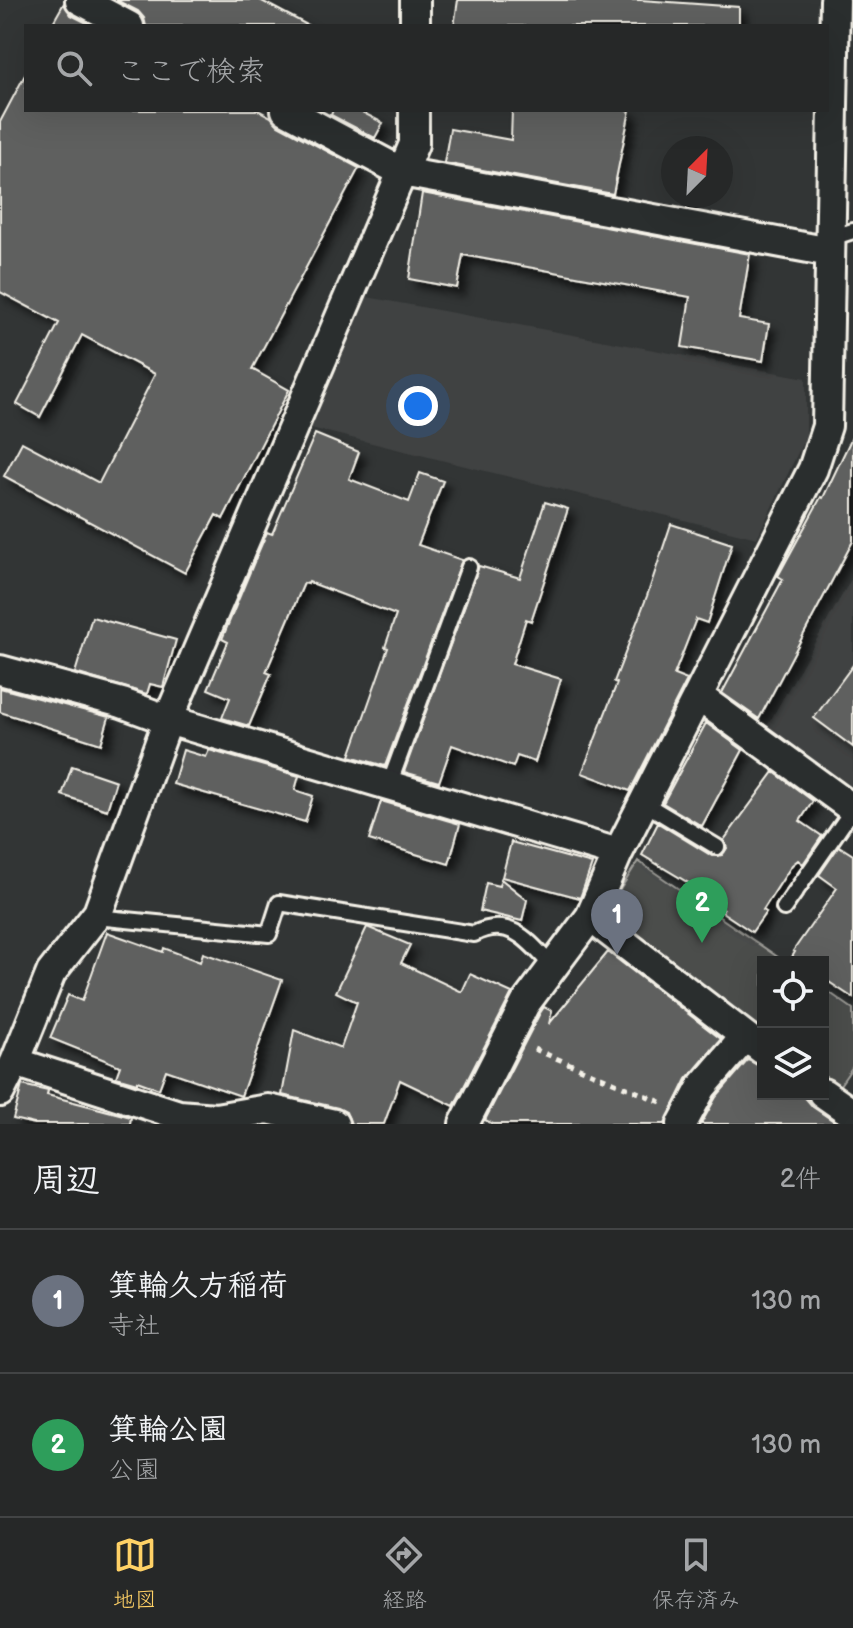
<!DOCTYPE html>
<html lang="ja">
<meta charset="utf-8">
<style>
:root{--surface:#262828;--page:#323434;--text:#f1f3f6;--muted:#a4a6a8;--line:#424445;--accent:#ffd166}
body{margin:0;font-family:"Balsamiq Sans","Klee One",sans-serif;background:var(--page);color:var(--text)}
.controls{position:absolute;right:24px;bottom:24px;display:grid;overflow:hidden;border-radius:0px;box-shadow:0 8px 32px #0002}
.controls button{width:72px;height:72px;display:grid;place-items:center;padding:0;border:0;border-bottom:2px solid var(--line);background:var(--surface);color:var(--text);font:40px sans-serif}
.compass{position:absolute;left:661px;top:136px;width:72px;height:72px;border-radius:50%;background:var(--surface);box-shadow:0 8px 32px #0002;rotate:24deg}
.you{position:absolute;left:418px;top:406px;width:28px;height:28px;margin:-20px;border:6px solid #fff;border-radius:50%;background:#1a73e8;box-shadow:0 0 0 12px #1a73e833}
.badge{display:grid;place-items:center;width:52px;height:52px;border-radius:50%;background:var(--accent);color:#fff;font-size:26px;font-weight:700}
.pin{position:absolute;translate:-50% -66px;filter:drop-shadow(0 2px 4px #0008)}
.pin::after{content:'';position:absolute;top:42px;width:28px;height:24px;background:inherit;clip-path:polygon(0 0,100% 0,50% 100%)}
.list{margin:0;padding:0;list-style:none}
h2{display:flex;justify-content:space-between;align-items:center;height:104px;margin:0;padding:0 32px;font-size:34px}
h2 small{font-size:26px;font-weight:400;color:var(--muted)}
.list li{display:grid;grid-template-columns:52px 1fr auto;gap:24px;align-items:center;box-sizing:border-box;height:144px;padding:0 32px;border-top:2px solid var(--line)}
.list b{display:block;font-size:30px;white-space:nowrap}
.list p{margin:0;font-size:26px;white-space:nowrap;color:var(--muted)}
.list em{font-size:26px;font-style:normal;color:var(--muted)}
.icon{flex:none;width:44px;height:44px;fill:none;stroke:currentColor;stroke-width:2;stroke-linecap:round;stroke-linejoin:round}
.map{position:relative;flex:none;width:853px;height:1124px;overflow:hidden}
.search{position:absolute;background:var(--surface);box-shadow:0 8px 32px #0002;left:24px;right:24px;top:24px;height:88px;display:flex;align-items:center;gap:20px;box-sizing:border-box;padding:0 28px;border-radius:0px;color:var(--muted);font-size:30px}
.sheet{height:392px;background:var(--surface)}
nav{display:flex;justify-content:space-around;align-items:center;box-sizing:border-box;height:112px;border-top:2px solid var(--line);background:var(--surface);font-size:22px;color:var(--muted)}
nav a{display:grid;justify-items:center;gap:4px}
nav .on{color:var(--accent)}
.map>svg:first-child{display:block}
.built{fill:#404242}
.green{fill:#4b4d4c;stroke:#a09f9a;stroke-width:2}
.building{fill:#5f605f;stroke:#f4f1e8;stroke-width:2;filter:url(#shadow)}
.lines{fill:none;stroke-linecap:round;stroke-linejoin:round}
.lane-casing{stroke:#f4f1e8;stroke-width:20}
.street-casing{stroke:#f4f1e8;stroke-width:34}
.path{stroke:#f4f1e8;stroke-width:5;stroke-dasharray:6 6;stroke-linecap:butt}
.lane{stroke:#2a2d2e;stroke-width:14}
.street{stroke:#2a2d2e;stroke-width:28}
</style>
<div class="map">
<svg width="853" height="1124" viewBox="0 0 853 1124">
<defs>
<filter id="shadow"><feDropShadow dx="7" dy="7" stdDeviation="4" flood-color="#0009"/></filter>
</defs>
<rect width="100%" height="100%" fill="#323535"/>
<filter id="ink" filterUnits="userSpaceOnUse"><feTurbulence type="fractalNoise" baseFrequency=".0125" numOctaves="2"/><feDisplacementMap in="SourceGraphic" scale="16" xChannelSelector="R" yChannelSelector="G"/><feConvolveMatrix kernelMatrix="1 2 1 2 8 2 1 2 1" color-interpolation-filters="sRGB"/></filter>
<g filter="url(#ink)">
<path class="built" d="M367,297L806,378V436L757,538L311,428Z
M853,576V788L767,726Z"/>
<path class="green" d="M638,861L785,962H763V1034L622,924L618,893Z
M823,988L853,1009V1066L836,1091L823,1081Z"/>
<path class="building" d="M116,0H260L309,26H146L144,18L138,11Z
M458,0H641L739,7V26H454Z
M64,3L71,15L93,26H51Z
M26,73V110H258L271,117L278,125L359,168L252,369L289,390L223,519L216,515L185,573L4,476L22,442L99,483L155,374L82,335L40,417L17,404L59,323L0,292V122Z
M333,110H358L383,123L375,138L331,115Z
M512,110H630L613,194L444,163L450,129L511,140Z
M422,193L750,254L739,319L769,324L763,361L682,347L690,297L463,255L457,288L409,279Z
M315,434L359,452L349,479L409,502L420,473L443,481L418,545L462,560L385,766L350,756L388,648L385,647L396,615L309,582L308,584L304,583L266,672L271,674L249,726L222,718L230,698L208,689L228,642L222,639L254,562L267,532L272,534Z
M853,435V541L759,719L722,693L783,579L778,576L821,497L823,498Z
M545,502L568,509L531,621L526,619L512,664L561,679L535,762L517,756L513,767L452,745L439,782L404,772L479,566L520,578Z
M671,524L732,544L707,623L696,619L674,675L687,680L630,791L582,773L617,683L614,682L647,596Z
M92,617L176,640L163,687L150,684L147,694L75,673Z
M853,665V747L814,718Z
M0,688L109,717L101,744L0,712Z
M706,723L743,750L702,826L663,803Z
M183,750L206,757L209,750L299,776L295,790L313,796L305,822L173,784Z
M72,766L116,781L107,810L62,795Z
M774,772L813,801L800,821L822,836L803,864L798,860L792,865L763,910L766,912L752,932L722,912L724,909L690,888L692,885L642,855L658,823L712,856L722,855L727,848L724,840Z
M381,801L460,824L449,864L369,840Z
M511,842L592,864L580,898L502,877Z
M839,846L853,855V998L823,978V962H800L792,957L795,952L793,951L837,888L819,875Z
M501,879L527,900L522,921L480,911L486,883L499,886Z
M367,927L410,945L401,963L462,992L470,974L512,993L454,1106L400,1080L384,1124H351L346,1112L338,1108L282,1095L294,1030L341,1048L357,1002L336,992Z
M107,932L163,952L164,948L200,962L203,953L282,980L241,1096L166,1070L159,1089L137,1081V1083L116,1077L120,1066L50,1038L68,995L82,1001Z
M608,952L721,1039L687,1079L665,1124H493L485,1120L540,1013L544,1007L552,1011L549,1024Z
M748,1060L763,1067V1094H802L813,1107L838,1124H701L716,1097Z
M22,1085L48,1091L47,1095L131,1117L130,1124H34L13,1119Z"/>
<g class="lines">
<defs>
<path id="lane" d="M831,238L853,231
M389,785L469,567
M644,803L717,847
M784,908L853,809
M98,913L106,918L269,934L279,903L474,934C511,915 530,943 553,967"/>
<path id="street" d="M80,0L129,26
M415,26V0
M286,110L402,172L830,252
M0,670L122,703L168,720L618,853
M698,696L853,809
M590,917L763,1050
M15,1062L179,1115L216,1118L268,1109L334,1124
M0,1092L15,1062L51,973L98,913L168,720L414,144V110
M823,1093L853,1114
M464,1124L525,1004L590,917L618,853L813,469L827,426L835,0
M682,1124L702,1087L745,1037"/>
</defs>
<use href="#lane" class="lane-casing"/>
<use href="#street" class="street-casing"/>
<path class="path" d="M534,1049L661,1102"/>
<use href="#lane" class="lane"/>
<use href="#street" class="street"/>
</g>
</g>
</svg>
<div class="controls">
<button><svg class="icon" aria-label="locate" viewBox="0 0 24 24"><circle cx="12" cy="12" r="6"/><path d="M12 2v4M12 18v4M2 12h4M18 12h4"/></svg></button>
<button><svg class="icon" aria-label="layers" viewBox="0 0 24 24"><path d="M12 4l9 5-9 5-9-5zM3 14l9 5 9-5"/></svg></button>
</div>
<svg class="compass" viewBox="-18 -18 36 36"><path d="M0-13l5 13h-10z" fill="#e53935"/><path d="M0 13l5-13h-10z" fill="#a4a6a8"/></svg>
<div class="you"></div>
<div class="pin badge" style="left:617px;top:955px;background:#6b7280">1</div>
<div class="pin badge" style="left:702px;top:943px;background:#2e9e5b">2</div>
<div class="search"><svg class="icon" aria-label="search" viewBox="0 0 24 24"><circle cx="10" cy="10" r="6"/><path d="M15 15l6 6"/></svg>ここで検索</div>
</div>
<section class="sheet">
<h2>周辺<small>2件</small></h2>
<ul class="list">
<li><span class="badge" style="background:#6b7280">1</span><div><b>箕輪久方稲荷</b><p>寺社</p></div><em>130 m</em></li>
<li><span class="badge" style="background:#2e9e5b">2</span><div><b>箕輪公園</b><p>公園</p></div><em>130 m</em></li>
</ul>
</section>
<nav>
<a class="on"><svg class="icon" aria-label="map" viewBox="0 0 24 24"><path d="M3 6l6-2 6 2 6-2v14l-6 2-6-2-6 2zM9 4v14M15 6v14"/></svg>地図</a>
<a><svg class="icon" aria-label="directions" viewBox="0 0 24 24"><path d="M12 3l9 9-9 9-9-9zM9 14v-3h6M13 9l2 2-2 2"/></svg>経路</a>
<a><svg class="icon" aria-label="saved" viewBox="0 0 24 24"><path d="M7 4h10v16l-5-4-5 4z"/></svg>保存済み</a>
</nav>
